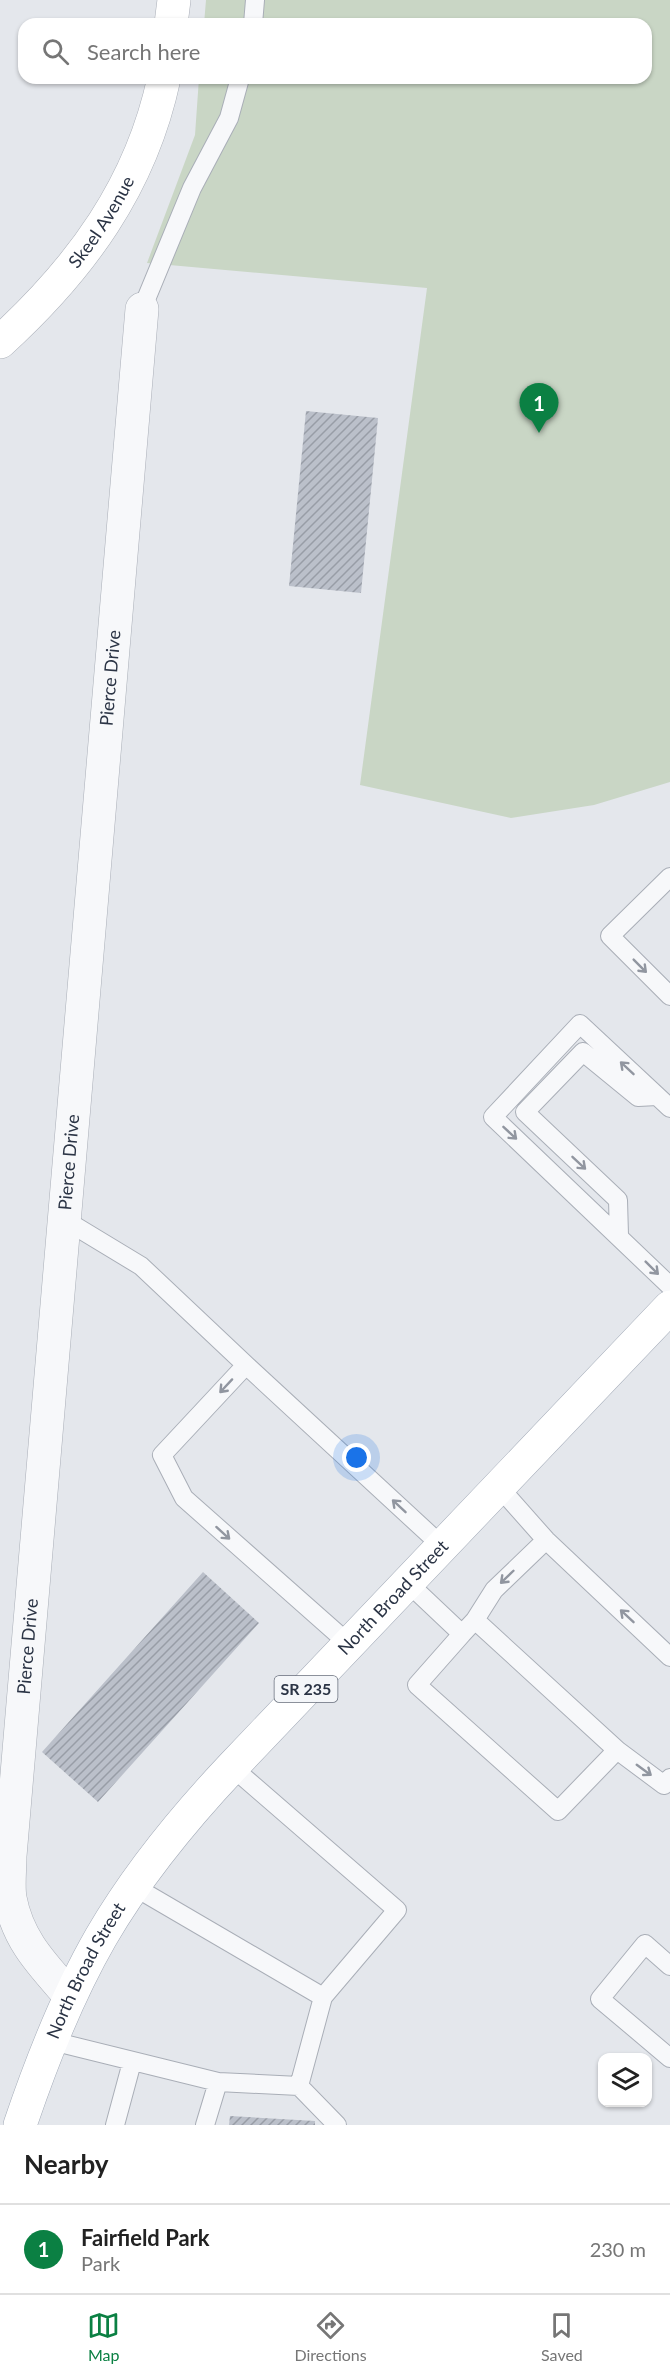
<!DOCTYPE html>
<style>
:root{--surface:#fff;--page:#f6f6f6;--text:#222;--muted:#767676;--line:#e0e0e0;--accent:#0b8043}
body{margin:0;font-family:Lato,sans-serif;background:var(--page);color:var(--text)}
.controls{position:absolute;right:18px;bottom:18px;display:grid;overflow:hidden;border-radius:12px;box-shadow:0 2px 4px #0004}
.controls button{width:54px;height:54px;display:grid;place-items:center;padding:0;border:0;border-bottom:2px solid var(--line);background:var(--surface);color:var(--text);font:30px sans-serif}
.you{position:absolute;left:357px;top:1458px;width:21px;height:21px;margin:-15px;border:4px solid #fff;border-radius:50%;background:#1a73e8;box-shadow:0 0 0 9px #1a73e833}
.badge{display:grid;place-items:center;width:39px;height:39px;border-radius:50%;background:var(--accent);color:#fff;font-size:20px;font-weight:700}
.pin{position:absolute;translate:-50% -50px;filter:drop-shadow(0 2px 3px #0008)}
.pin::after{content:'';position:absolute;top:32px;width:21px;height:18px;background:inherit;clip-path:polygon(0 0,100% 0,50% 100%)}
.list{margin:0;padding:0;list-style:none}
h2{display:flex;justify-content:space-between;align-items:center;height:78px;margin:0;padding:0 24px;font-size:26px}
h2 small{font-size:20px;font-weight:400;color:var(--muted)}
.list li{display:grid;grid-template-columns:39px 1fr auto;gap:18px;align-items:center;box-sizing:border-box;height:90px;padding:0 24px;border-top:2px solid var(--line)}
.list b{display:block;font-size:22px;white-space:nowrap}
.list p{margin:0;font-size:20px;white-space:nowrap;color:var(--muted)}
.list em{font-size:20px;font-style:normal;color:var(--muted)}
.icon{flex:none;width:33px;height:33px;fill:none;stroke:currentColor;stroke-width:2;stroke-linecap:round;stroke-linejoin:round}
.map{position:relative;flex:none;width:670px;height:2125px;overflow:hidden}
.search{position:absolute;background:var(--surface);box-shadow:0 2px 4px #0004;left:18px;right:18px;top:18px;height:66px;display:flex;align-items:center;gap:15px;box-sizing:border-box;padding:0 21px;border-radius:18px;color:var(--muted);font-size:22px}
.sheet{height:168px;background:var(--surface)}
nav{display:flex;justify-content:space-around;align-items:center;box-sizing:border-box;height:84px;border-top:2px solid var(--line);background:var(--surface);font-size:16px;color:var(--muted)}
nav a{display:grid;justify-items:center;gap:3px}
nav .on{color:var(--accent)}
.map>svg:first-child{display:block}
.park{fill:#c9d6c5}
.building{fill:url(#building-hatch)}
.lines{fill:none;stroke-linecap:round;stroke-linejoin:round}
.lane-casing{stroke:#a9aeb7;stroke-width:20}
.street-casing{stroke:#a9aeb7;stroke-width:34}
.secondary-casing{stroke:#a9aeb7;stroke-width:34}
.primary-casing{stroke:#a3abb8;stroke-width:34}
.lane{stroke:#f7f8fa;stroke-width:18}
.street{stroke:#f7f8fa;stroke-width:33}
.secondary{stroke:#fff;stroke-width:33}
.primary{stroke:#fff;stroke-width:33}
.oneway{stroke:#9196a0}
.labels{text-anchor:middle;stroke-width:5;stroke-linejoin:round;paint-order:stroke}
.shield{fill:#f4f6f9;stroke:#676e7b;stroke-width:1.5}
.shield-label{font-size:16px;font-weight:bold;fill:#2b3445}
.street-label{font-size:18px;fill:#2b3445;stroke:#f4f6f9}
</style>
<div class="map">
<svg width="670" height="2125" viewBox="0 0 670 2125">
<defs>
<pattern id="building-hatch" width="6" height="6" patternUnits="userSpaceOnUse" patternTransform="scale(1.5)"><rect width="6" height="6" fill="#bbc0ca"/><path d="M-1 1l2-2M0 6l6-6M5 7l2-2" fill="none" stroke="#989da6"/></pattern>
</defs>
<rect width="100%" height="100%" fill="#e4e7ec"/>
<path class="park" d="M206,0H670V782L594,805L511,818L360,785L427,288L147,263L195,135L199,78H646V24H204Z"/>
<path class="building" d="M306,411L378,418L361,593L289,586Z
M203,1572L259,1623L98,1802L42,1752Z
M230,2116L315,2121V2125H229Z"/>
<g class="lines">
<defs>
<path id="lane" d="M253,24L255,0
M142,309L192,188L229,118L240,78
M670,877L610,936L670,996
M670,1108L580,1024L493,1117L670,1286
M65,1220L141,1266L246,1365
M619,1235L618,1200L525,1112L583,1052L638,1097L657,1096
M499,1487L546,1540L670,1657
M407,1582L462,1634L475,1620L617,1750L558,1811L417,1685L462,1634
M475,1620L494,1590L546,1540
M349,1644L184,1498L162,1455L246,1365L442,1546
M617,1750L664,1785L670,1778
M232,1767L397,1910L323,1997
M133,1886L323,1997L299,2086L218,2082
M670,1966L645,1944L600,1999L670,2058
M52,2041L218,2082L205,2125
M299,2086L337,2125
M115,2125L132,2062"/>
<g id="street">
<path id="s1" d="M70,1996C43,1965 18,1941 10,1898C8,1885 10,1869 10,1856L142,309"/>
</g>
<g id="secondary">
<path d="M171,24L174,0"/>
<path id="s2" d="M0,342C81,268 141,186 164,78"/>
</g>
<g id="primary">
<path id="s3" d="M20,2125C42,2060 67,1996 101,1937C137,1875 183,1819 232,1767L670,1307"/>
</g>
</defs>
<use href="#lane" class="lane-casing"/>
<use href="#street" class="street-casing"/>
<use href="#secondary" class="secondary-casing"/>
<use href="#primary" class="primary-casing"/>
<use href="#lane" class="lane"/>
<use href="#street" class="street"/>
<use href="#secondary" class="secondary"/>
<use href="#primary" class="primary"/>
</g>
<defs><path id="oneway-shaft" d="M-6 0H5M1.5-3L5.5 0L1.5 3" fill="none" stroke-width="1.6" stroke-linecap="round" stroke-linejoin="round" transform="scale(1.5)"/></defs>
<g class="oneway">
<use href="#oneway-shaft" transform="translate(640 966) rotate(45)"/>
<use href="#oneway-shaft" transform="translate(627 1068) rotate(-137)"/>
<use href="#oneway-shaft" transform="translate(510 1133) rotate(43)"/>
<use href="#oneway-shaft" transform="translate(579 1163) rotate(43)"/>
<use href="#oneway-shaft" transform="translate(652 1268) rotate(45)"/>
<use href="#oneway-shaft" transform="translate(226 1386) rotate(133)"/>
<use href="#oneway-shaft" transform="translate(399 1506) rotate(-137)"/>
<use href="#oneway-shaft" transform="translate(223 1533) rotate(42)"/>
<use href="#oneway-shaft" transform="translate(507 1577) rotate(136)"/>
<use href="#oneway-shaft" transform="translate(627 1616) rotate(-137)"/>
<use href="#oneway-shaft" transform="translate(644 1770) rotate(36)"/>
</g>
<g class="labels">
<rect class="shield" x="274.5" y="1676" width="63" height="26" rx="4.5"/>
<g class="shield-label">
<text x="306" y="1695">SR 235</text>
</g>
<g class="street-label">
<text dy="6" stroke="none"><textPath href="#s2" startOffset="158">Skeel Avenue</textPath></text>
<text dy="6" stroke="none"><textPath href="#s1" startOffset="1341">Pierce Drive</textPath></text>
<text dy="6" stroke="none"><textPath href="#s1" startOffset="855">Pierce Drive</textPath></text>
<text dy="6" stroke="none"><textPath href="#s3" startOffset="654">North Broad Street</textPath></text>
<text dy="6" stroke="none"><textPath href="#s1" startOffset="369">Pierce Drive</textPath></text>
<text dy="6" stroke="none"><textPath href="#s3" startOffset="168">North Broad Street</textPath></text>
</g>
</g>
</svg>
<div class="controls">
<button><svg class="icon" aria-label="layers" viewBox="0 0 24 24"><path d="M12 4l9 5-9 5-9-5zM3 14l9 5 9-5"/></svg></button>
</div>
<div class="you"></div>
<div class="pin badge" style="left:539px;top:433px">1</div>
<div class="search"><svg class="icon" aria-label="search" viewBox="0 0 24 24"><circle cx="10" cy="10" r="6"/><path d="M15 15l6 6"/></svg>Search here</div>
</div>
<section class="sheet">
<h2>Nearby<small></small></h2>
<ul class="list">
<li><span class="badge">1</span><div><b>Fairfield Park</b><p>Park</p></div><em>230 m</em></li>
</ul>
</section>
<nav>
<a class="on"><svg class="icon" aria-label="map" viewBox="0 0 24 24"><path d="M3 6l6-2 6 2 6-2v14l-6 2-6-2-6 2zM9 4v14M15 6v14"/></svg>Map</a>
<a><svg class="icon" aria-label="directions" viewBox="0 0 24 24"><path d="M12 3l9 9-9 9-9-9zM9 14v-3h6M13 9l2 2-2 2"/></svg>Directions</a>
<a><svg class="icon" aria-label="saved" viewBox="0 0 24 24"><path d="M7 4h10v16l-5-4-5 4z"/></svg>Saved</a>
</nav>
